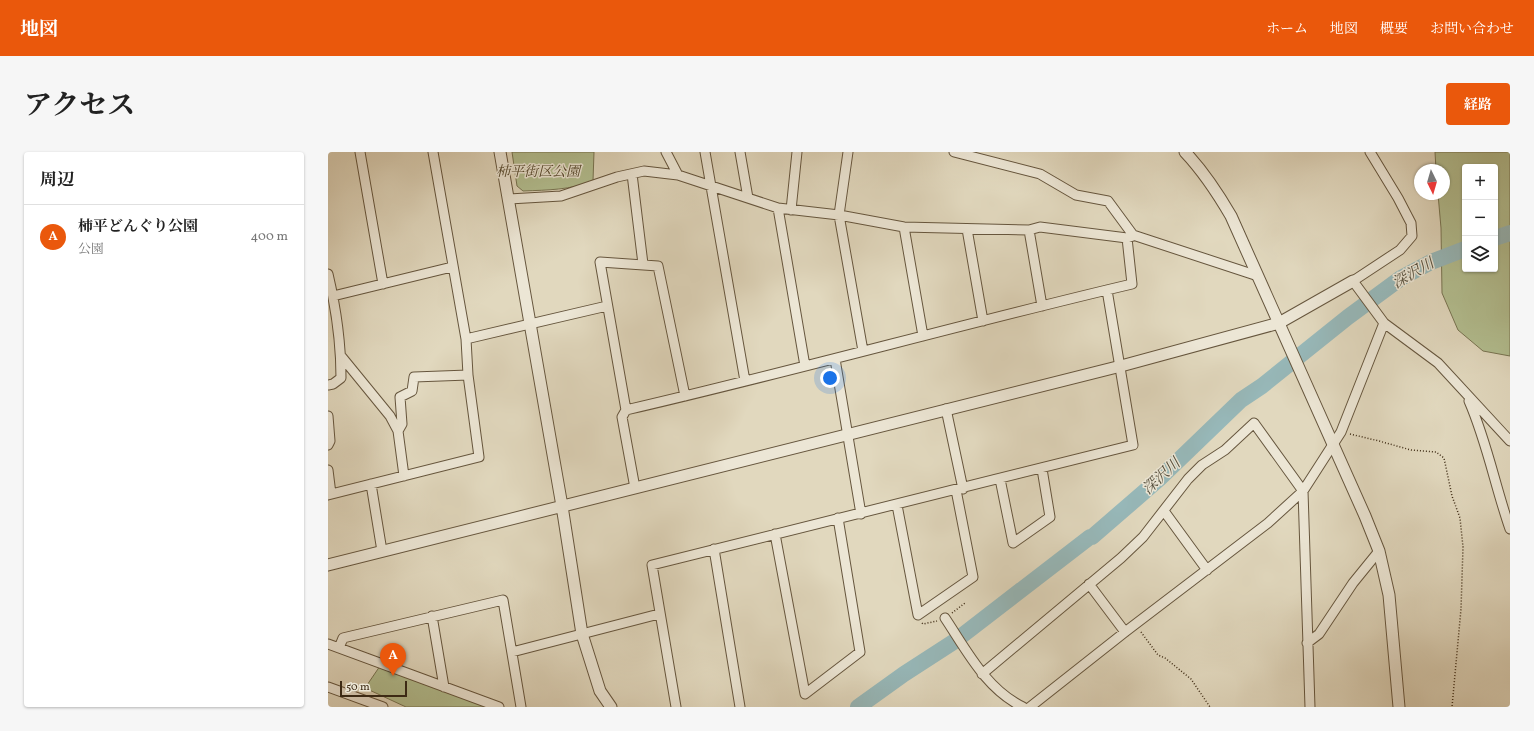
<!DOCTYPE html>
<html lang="ja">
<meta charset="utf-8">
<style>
:root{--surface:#fff;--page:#f6f6f6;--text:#222;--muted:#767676;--line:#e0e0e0;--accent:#ea580c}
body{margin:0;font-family:Vollkorn,"Noto Serif JP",serif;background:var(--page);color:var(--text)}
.controls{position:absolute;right:12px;top:12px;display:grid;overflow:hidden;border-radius:4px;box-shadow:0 1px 3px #0004}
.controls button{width:36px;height:36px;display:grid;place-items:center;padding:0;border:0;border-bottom:1px solid var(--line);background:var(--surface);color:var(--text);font:20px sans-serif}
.compass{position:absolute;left:1086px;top:12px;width:36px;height:36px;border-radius:50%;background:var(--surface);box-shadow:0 1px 3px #0004;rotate:175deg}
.scale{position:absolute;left:12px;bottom:10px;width:67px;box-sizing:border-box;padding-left:4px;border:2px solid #3d2a14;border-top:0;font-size:11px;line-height:14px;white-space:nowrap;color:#3d2a14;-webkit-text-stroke:3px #ece6d5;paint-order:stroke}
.you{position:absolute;left:502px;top:226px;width:14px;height:14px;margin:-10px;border:3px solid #fff;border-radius:50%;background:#1a73e8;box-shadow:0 0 0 6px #1a73e833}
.badge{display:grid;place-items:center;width:26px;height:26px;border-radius:50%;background:var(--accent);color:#fff;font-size:13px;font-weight:700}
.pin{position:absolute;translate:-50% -33px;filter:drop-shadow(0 1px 2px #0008)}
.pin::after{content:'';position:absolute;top:21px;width:14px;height:12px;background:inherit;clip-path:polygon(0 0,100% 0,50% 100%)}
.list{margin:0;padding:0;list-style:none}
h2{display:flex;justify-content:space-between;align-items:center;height:52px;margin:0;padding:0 16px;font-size:17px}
h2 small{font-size:13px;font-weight:400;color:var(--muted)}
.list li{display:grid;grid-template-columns:26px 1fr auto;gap:12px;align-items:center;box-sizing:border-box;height:64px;padding:0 16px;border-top:1px solid var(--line)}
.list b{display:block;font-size:15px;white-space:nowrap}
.list p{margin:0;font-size:13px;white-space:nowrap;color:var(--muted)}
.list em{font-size:13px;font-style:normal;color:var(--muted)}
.icon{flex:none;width:22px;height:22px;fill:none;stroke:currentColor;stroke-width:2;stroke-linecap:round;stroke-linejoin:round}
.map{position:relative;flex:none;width:1182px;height:555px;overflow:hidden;border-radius:4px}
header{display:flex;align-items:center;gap:24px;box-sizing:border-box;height:56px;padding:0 20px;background:var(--accent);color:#fff}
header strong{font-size:19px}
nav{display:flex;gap:22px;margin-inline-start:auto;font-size:14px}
.intro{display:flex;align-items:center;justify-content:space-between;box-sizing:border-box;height:96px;padding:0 24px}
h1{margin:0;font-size:28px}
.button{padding:10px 18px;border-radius:4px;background:var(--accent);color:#fff;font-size:14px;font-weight:700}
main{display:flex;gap:24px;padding:0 24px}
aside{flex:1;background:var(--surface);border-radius:4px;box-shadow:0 1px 3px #0004}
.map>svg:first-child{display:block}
.green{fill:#b3bf91;stroke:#787452;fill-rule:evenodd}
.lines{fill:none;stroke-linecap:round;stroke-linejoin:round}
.river{stroke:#97b8b9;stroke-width:16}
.minor-casing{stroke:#66563e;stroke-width:11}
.tertiary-casing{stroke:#66563e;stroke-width:13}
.path{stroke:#3d2a14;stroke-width:1.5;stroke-dasharray:1 2;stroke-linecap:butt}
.minor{stroke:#ece6d5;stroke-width:9}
.tertiary{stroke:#ece6d5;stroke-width:11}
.labels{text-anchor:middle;stroke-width:3;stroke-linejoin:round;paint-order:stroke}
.park-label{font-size:14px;font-style:italic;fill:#55482d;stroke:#ece6d5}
.water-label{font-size:15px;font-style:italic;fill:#544e3d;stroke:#ece6d5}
</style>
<header>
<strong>地図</strong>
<nav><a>ホーム</a><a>地図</a><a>概要</a><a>お問い合わせ</a></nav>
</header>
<div class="intro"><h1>アクセス</h1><a class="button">経路</a></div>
<main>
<aside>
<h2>周辺<small></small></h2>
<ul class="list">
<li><span class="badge">A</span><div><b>柿平どんぐり公園</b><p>公園</p></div><em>400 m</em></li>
</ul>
</aside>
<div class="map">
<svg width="1182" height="555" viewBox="0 0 1182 555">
<rect width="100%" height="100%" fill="#e1d8be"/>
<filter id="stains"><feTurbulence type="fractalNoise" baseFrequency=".005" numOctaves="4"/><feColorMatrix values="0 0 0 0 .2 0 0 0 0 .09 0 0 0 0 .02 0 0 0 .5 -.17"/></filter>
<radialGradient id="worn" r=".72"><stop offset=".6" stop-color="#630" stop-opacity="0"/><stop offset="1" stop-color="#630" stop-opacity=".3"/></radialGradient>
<path class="green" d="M184,0H266L265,29C242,38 220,38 195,39L189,34Z
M1107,0H1182V204L1155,199L1130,178L1114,141L1113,76L1110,42H1116V18H1108ZM1137,15H1167V117H1137Z
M52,514L171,555H78L37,536Z"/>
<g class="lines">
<path class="river" d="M1167,86L1182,81
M530,555L576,522L627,489L762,385H764L831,327L913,248L934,234L1020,165L1073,126L1103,110L1137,97"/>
<defs>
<path id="minor" d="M32,0L55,132
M338,0L350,23
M377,0L417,229
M412,0L420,46
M520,0L511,63L535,199
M626,0L712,22L748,43L780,49L805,83L930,124
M1042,0L1070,46L1083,71L1084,84L1072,98L1025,129L1056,171L1110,211L1182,289
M304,22L315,112
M181,47L233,44L289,25L316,19L350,23L450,56L511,63L576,75L701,78L712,75L799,86L805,84
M450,56L477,214
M463,58L469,0
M576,75L595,184
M639,77L655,169
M701,78L714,154
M0,122C8,156 13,191 13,226L5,232L0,233
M5,144L124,115
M138,187L279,154
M13,204L62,264L70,279L76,324
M507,207L533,362
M357,244L330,114L272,110L298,258C467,219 634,172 804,132L799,86
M1141,249C1159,290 1167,334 1182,377
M618,257L635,337
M298,258L294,265L307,336
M0,264L2,289L0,293
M70,279L74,272L72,245L84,239L86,225L140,223
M0,318L3,342
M672,327L685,391L722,365L714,317
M43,332L54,399
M0,343L151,305L140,223L138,187L105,0
M569,353L590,463L645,425L628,338
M836,359L879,418
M447,382L477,542L532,500L510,366
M386,397L412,555
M761,432L797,480
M104,464L116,535
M617,466C639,499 658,537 695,555
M979,491L991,482L1025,431L1051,399
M0,492L171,555
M11,496L15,486L175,448L193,555
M184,500L331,462
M654,522L793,406L815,385L860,327L874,313L897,298L926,271L975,339L982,555
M0,535L55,555
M348,555L324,413L805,293L779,138
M702,555L797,480L940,371L975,339L1013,280L1056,171"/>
<path id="tertiary" d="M172,0L234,354L254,482L272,539L283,555
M857,0C875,19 889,40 903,64L1037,364L1051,399L1061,443L1071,555
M0,413L793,214L951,171L1025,129"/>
</defs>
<use href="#minor" class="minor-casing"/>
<use href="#tertiary" class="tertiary-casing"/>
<path class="path" d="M1022,282L1051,289L1083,298L1108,300L1116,306L1124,344L1132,366L1135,395L1133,457L1124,555
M624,461L637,451
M594,471L595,472L609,469
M813,480L830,503L837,506L863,527L882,555"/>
<use href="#minor" class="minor"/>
<use href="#tertiary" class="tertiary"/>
</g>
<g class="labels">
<g class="park-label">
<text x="210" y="24">柿平街区公園</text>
</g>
<g class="water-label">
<text transform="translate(1085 121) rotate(-30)" y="5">深沢川</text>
<text transform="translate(833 324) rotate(-43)" y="5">深沢川</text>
</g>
</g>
<rect width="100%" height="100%" filter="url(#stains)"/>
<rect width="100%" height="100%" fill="url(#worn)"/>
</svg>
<div class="controls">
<button>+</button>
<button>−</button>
<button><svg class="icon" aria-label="layers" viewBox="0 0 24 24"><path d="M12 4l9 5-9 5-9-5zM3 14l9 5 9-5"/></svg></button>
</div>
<svg class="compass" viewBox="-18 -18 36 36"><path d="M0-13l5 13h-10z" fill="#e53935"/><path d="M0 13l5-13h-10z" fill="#767676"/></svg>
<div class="scale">50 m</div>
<div class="you"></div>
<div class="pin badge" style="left:65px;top:524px">A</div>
</div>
</main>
